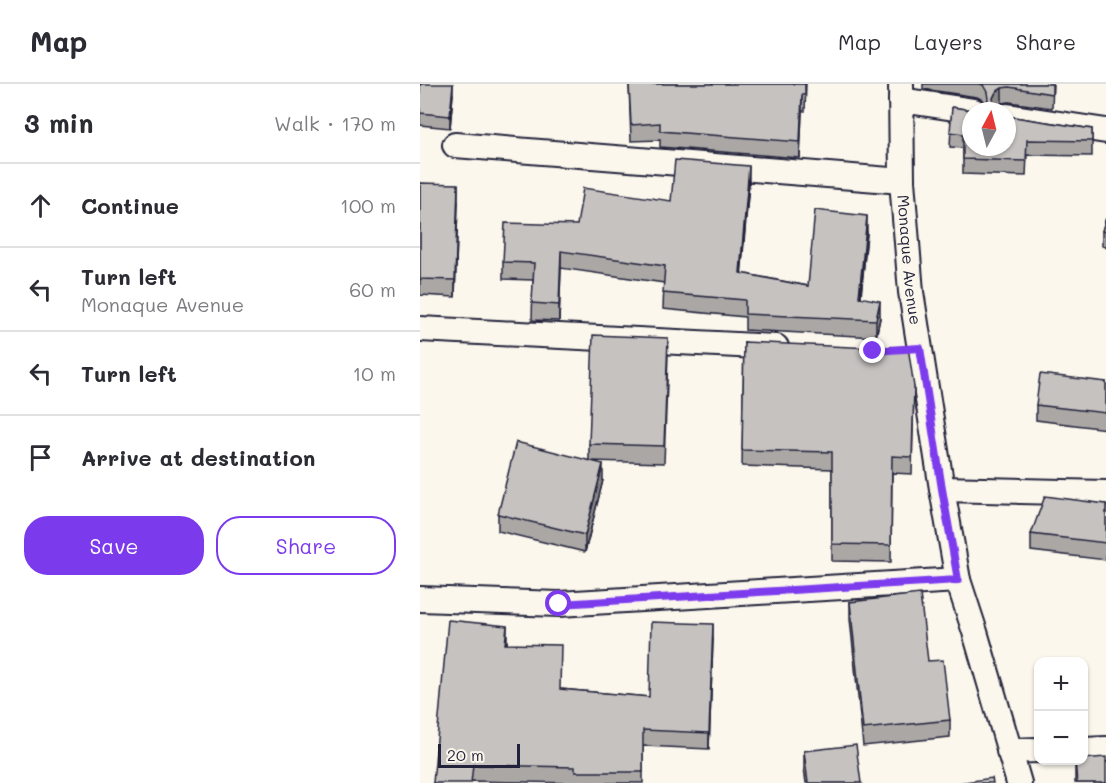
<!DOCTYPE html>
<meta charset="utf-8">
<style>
:root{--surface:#fff;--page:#f7f7f7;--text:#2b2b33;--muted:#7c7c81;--line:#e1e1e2;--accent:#7c3aed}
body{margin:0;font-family:Mali,sans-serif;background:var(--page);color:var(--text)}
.controls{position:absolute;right:18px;bottom:18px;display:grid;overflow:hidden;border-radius:12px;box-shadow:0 2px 4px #0004}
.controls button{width:54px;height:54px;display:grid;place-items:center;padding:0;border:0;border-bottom:2px solid var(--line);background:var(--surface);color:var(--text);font:30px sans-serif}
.compass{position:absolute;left:542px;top:18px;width:54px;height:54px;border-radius:50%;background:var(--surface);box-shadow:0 2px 4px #0004;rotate:7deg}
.scale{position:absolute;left:18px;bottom:15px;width:82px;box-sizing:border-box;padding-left:6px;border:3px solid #22223b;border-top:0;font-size:16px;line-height:21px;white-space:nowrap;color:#22223b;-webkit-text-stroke:4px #fbf7ec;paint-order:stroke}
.stop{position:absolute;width:18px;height:18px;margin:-14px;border:4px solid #7c3aed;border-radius:50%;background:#fff}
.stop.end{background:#7c3aed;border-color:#fff;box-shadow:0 2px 6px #0008}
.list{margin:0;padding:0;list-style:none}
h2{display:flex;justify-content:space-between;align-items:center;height:78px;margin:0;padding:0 24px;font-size:26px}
h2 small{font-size:20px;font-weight:400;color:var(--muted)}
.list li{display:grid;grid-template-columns:39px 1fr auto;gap:18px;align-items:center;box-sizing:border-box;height:84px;padding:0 24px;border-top:2px solid var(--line)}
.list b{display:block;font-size:22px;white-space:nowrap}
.list p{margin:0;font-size:20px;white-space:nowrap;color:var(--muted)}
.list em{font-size:20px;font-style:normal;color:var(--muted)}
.actions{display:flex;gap:12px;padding:18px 24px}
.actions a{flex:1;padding:14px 0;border:2px solid var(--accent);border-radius:24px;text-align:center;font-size:21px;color:var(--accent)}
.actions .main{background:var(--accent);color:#fff}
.icon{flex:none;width:33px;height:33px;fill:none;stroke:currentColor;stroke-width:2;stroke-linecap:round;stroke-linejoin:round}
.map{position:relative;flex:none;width:686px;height:699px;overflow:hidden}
header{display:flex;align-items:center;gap:36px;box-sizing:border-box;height:84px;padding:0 30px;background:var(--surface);border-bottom:2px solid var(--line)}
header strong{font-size:28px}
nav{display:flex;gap:33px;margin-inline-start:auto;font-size:21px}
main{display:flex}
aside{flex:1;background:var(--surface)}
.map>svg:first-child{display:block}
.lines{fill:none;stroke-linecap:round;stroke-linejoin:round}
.minor-casing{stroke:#22223b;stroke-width:28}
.minor{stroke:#fbf7ec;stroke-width:24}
.wall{fill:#aaa7a5;stroke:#22223b;stroke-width:1.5}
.shaded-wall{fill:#8b8886;stroke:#22223b;stroke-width:1.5}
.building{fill:#c6c2c0;stroke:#22223b;stroke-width:1.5}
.route{stroke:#7c3aed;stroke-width:8}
.labels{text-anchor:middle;stroke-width:4.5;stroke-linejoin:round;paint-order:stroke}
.street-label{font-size:16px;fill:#22223b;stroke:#fbf7ec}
</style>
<header>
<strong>Map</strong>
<nav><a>Map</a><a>Layers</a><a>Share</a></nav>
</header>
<main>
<aside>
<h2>3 min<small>Walk · 170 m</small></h2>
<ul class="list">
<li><svg class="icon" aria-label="ahead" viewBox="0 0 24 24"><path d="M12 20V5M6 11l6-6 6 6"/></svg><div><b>Continue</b></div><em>100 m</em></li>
<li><svg class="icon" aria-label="left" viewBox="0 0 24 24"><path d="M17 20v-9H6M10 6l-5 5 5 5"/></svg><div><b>Turn left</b><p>Monaque Avenue</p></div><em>60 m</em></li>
<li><svg class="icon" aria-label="left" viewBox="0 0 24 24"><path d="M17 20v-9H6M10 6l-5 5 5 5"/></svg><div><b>Turn left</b></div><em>10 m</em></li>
<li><svg class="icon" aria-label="arrive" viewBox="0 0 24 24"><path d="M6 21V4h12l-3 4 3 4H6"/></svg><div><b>Arrive at destination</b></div></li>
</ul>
<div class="actions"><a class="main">Save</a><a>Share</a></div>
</aside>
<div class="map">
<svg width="686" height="699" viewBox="0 0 686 699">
<rect width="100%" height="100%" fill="#fbf7ec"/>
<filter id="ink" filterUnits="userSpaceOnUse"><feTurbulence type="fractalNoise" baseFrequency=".0167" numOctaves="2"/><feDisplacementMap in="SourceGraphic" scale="12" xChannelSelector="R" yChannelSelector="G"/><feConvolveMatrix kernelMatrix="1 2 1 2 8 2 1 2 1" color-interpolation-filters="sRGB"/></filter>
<g filter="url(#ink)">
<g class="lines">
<defs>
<g id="minor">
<path id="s1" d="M481,0L482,97L491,208L522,405L538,496L555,548L599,699"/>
<path d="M481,16L554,27"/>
<path d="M587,32L686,47"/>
<path d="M35,61L482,97"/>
<path d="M0,245L356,263"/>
<path d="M522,405L686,409"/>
<path d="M0,515L139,520L538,496"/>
<path d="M664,666L686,665"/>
<path d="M589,667L618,666"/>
</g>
</defs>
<use href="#minor" class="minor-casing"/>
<use href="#minor" class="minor"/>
</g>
<path class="wall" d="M0,0L33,10L30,44L0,41Z
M209,0H386L385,27H382L380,74L240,63V56L211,57Z
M503,0H633L632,24L589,18L582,19L576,23L575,25L577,27H551V63H587V32L672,45V72L607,71L606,92L543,90V64L530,63L532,23L552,26L560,25L566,20L563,16L557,13L503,5Z
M0,99L38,117L35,213L0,211Z
M329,99L321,189L388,202L447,149L441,213L460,234L456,253L325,246V233L243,225L244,199L141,184L139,237L112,236L113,196L83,195V178L157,141L251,117Z
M686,134V163L682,162V147Z
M324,258L494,303L492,390L472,389L471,478L412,477V385L322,382Z
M248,271L244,379L172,377L183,396L165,468L78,447V430L169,376V360Z
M686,298V345L616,336V321Z
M686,420V476L611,467V450Z
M430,518L508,577L530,636V653L443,662L430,535Z
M293,555L289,665L223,662V699H153L53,697L13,699L87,557V560L140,605L229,613Z
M384,667L441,699H386L384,684Z
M655,676L686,699H655Z"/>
<path class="shaded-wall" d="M33,0V10L30,44V32Z
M582,4V19L576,23L574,27L573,14L576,8Z
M382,11V27L380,74V58Z
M329,82V99L320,206V189Z
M38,100V117L35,213V196Z
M447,132V149L439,229V213Z
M141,167V184L139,237V221Z
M460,217V234L456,253V236Z
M183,380V396L165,468V451Z
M293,540V555L289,665V649Z
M87,542V557L85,576V560Z"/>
<path class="building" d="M0,0H33L30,32L0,29Z
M209,0H385V11H382L380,58L240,47V39L211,41Z
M560,0H632V10L589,3L582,4L576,8L573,14L574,23L577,27H551V63H587V32L672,45V57L607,56L606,77L543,75V50L530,48L532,23L552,26L560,25L565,21L568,15L567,8L563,1Z
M255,76L329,82L320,189L388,202L395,126L447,132L439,213L460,217L456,236L325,230V216L243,209L245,182L141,167L139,221L112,219L114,179L83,178L85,139L157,141L163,104L251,117Z
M0,99L38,100L35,196L0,195Z
M686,134V148L682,147Z
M173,251L248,254L244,362L169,360Z
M324,258L452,264L488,263L494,303L492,373L472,372L471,461L412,460V368L322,366Z
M620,290L686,298V329L616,321Z
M96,358L183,380L165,451L78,430Z
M625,412L686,420V459L611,450Z
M500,510L508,577L523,576L530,636L443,645L430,518Z
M28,536L87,542L85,560L141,561L140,605L229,613L231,538L293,540L289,649L223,646V688H155V683L53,681L51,699H13Z
M436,661L441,699H388L384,667Z
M686,673V699H657L655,676H663V675Z
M572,694L573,699H538Z"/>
</g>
<g class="lines" filter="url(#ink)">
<path class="route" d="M139,520L538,496L522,405L500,264L453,267"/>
</g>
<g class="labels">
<g class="street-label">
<text dy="6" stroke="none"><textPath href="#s1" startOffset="176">Monaque Avenue</textPath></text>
</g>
</g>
</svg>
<div class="controls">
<button>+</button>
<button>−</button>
</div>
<svg class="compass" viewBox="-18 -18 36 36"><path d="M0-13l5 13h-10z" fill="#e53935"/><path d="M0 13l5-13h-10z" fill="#7c7c81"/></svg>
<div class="scale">20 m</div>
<div class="stop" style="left:139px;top:520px"></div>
<div class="stop end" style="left:453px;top:267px"></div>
</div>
</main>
